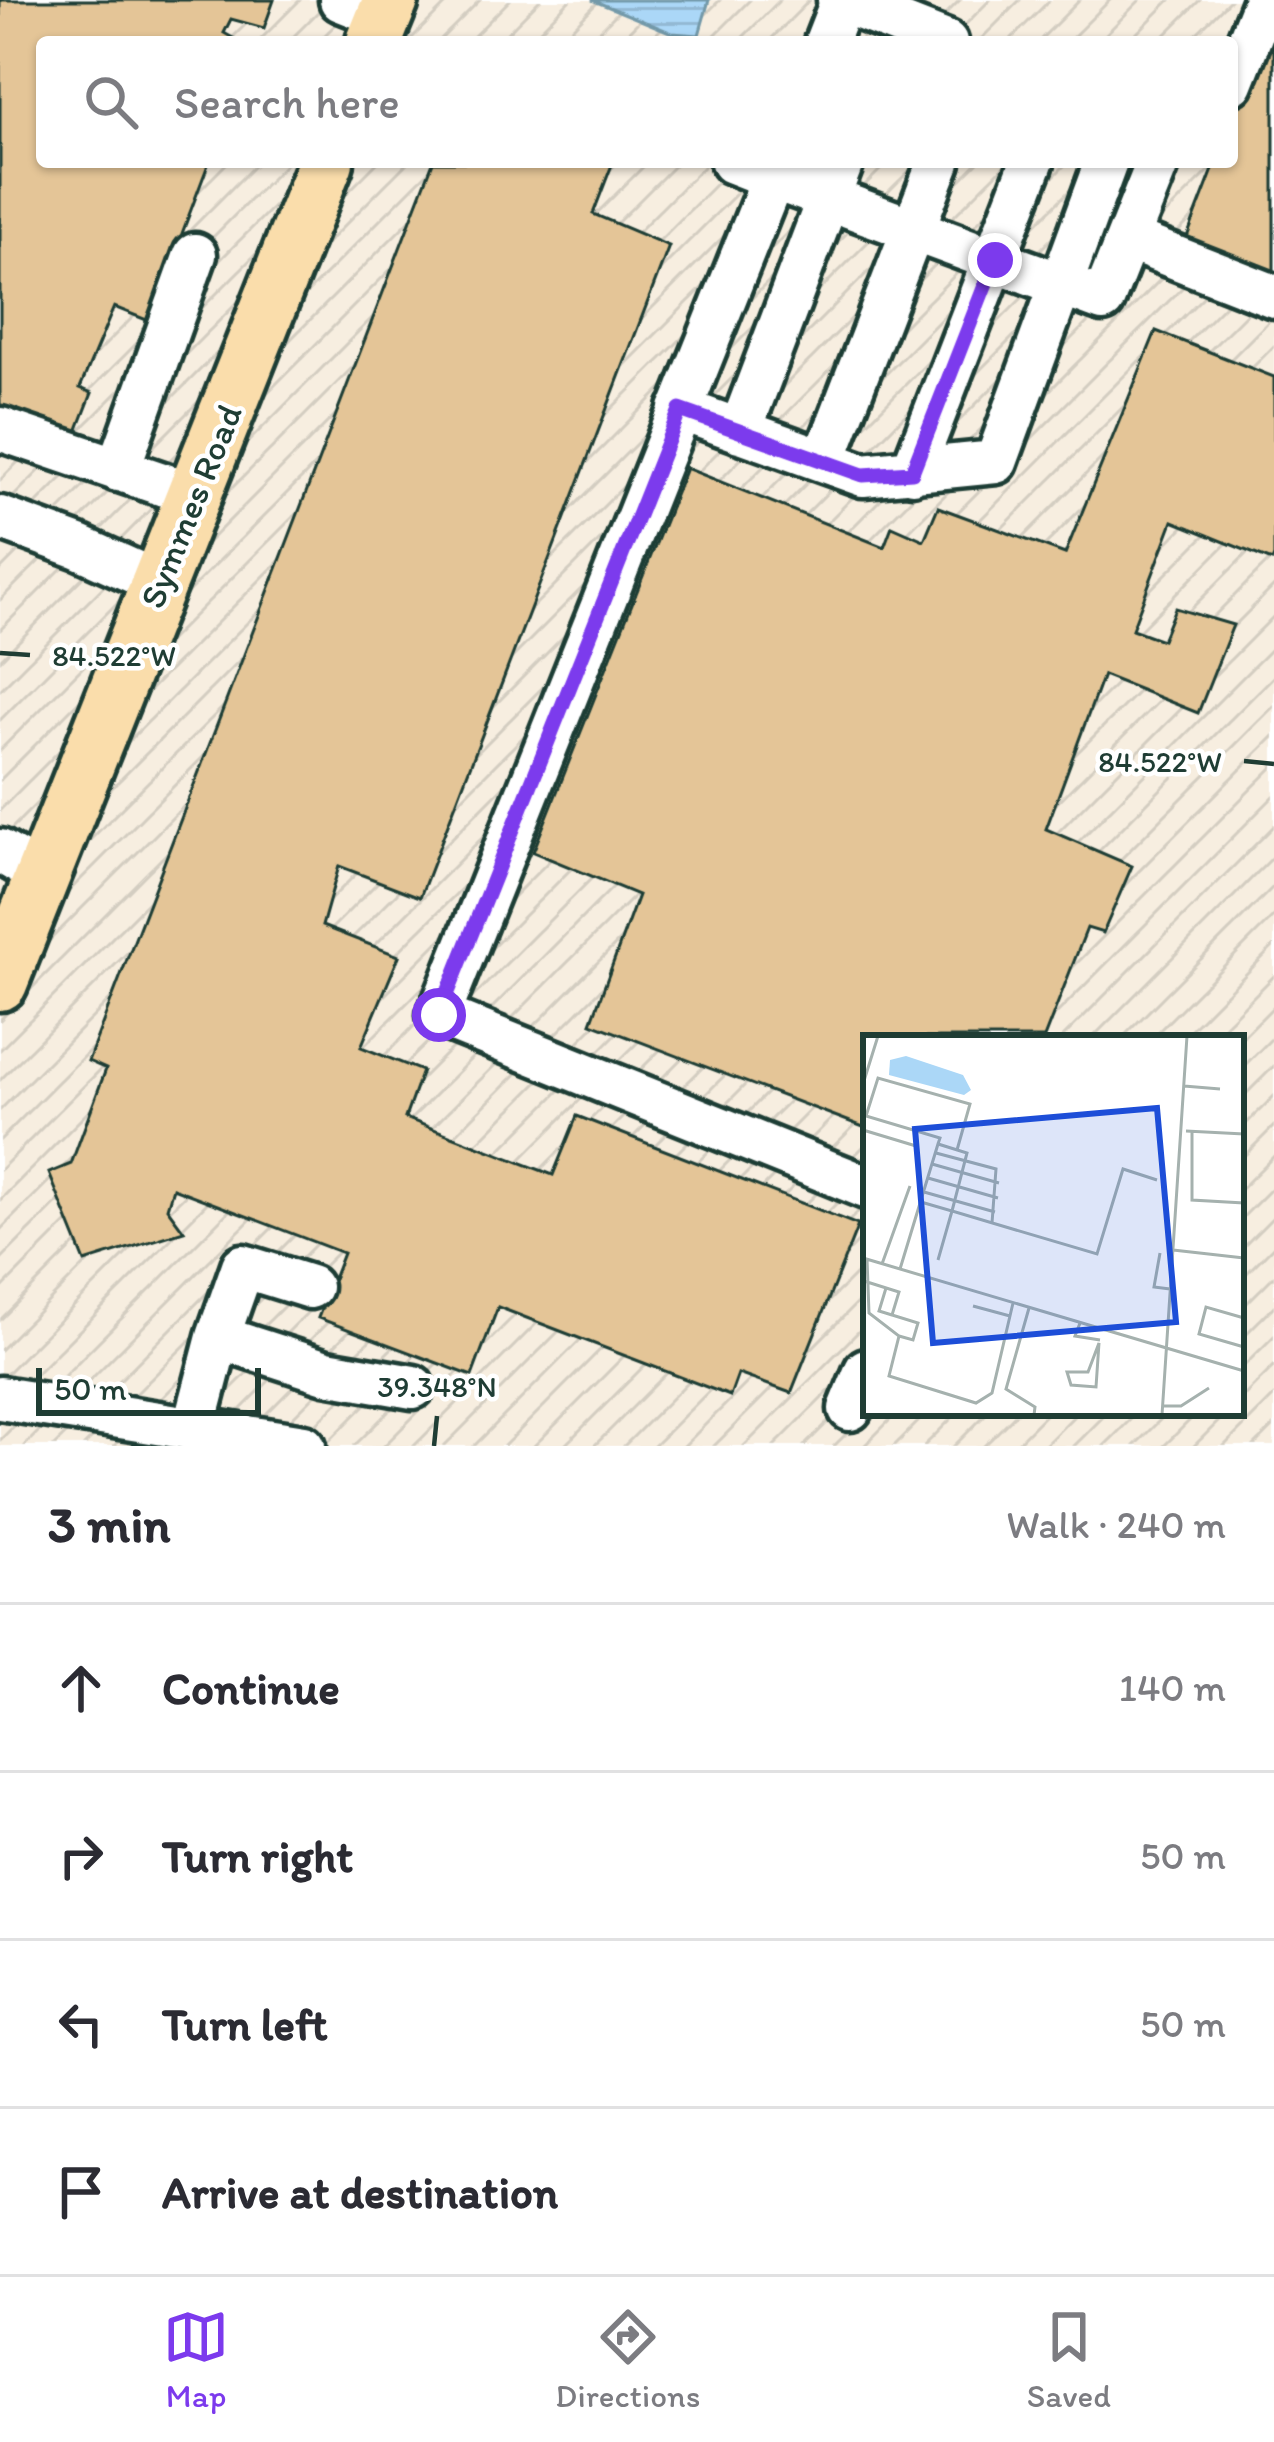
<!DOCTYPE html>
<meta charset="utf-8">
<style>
:root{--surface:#fff;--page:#f2f2f3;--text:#2b2b33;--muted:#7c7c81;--line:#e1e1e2;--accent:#7c3aed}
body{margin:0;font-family:Itim,sans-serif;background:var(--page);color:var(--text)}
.scale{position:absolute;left:36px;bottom:30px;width:225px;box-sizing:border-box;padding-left:12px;border:6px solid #1f3d34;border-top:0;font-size:33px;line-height:42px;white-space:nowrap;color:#1f3d34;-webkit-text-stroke:9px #fff;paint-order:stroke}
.stop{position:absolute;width:36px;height:36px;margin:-27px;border:9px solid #7c3aed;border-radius:50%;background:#fff}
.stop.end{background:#7c3aed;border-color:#fff;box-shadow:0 3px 12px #0008}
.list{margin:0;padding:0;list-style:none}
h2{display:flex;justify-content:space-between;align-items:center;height:156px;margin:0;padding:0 48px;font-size:51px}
h2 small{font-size:39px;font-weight:400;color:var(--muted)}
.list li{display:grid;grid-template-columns:78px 1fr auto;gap:36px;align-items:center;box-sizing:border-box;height:168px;padding:0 48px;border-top:3px solid var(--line)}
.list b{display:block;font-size:45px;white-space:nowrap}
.list em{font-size:39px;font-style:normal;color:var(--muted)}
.icon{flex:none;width:66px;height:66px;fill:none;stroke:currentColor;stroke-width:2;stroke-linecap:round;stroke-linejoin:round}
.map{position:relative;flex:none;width:1274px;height:1446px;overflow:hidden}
.search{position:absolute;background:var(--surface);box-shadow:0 3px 9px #0004;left:36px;right:36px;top:36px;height:132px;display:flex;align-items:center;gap:30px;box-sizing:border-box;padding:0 42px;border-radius:12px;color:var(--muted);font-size:45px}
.sheet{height:828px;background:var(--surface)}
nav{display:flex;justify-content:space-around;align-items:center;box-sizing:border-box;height:168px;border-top:3px solid var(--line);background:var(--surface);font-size:33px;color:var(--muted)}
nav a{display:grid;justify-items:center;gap:6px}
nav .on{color:var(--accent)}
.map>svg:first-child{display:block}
.industrial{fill:url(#industrial-furrows);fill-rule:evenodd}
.water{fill:url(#water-rules);stroke:#7399a9;stroke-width:3}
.building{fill:#e4c597;stroke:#1f3d34;stroke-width:3}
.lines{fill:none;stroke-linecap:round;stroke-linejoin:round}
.minor-casing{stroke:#1f3d34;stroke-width:51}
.major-casing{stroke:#1f3d34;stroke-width:63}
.minor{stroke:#fff;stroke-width:42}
.major{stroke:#faddab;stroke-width:54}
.route{stroke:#7c3aed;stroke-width:15}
.ticks{fill:none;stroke:#1f3d34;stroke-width:4.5}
.labels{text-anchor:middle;stroke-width:9;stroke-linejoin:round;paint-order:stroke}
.street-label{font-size:36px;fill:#1f3d34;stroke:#fff}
.inset-road{fill:none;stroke:#a5b1ae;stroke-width:3}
.view{fill:#1d4ed8;fill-opacity:0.15;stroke:#1d4ed8;stroke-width:6}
.inset-edge{fill:none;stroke:#1f3d34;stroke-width:6}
.ticks-label{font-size:30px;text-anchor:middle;fill:#1f3d34;stroke:#fff;stroke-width:9;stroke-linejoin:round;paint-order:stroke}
</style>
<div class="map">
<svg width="1274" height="1446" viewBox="0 0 1274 1446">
<defs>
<pattern id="industrial-furrows" width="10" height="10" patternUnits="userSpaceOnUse" patternTransform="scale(3)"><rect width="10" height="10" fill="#f7eee0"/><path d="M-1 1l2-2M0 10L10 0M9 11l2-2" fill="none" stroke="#d3cdc1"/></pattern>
<pattern id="water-rules" width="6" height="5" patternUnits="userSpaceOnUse" patternTransform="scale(3)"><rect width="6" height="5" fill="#abd7f7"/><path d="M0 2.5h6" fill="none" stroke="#93b9d4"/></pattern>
</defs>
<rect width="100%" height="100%" fill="#fff"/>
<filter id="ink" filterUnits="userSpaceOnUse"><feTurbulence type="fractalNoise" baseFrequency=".00833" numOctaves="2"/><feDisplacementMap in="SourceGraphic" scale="24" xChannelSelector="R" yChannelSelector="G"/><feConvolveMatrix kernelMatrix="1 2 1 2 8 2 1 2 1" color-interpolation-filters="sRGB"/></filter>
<g filter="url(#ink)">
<path class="industrial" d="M0,0H1274V1446H0ZM42,42H1232V162H42ZM866,1038H1241V1413H866Z"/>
<path class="water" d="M592,0H709L699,35L672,33Z"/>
<path class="building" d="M0,0H274L264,28L231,19L224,33L240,42H42V162H209L149,321L114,307L80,388L92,393L73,442L0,414Z
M1274,13V275L1187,237L1216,162H1232V121Z
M433,162H613L593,214L669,246L420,897L339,866L322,926L399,956L361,1047L422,1071L405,1118L553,1175L577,1116L858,1225L791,1393L738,1374L730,1396L498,1307L472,1376L318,1318L343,1253L173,1188L167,1208L184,1231L85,1262L49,1173L71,1164L106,1069L88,1061Z
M1156,331L1274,377V556L1272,561L1173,521L1132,629L1162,640L1175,608L1233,625L1198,713L1103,675L1046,829L1132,866L1103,933L1087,928L1044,1038H866V1128L591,1023L638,895L533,852L686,468L884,547L892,526L924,540L938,507L1065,554Z"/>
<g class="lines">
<defs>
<path id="minor" d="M341,0L384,17
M839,0L946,42
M826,42L842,1
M1232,83L1265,0
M732,162L773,178L779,162
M1128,239L1274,296
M680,409L863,475L996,462L1106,162
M0,429L194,495
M740,431L842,162
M824,461L939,162
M118,470L195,255
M912,472L1032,162
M0,518L79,547L159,583
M0,851L42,876
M866,1187L439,1015L773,178L1103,300L1158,162
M218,1337L243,1266L310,1287
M0,1398L304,1446
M850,1409L866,1370
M194,1429L218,1337L326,1372L413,1387"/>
<path id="major" d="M374,42L391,0
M0,983L326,162"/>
</defs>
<use href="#minor" class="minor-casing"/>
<use href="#major" class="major-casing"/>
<use href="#minor" class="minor"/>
<use href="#major" class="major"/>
</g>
</g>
<g class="lines" filter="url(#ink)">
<path class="route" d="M439,1015L680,410L863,475L912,472L995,260"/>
</g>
<path class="ticks" d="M0,653L30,655M1244,761L1274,764M434,1446L437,1416"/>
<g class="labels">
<g class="street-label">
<text transform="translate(190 506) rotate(-68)" y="13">Symmes Road</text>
</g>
</g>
<g transform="translate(863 1035)">
<rect width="381" height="381" fill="#fff"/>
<path d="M43,21L100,40L108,55L101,60L26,40L27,25Z" fill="#abd7f7"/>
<path class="inset-road" d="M0,49L15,1M321,51L357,54M0,95L53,111M323,96L381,99M329,96V165L381,168M75,109L77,103L3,81L15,43L107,69L94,115M73,118L133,134L129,188M69,129L136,148M65,143L135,163M61,157L132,177M58,167L89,176L75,225M310,215L381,223M297,218L291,252L307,254M0,223L381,336M4,224L6,278L36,301L26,341L113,368L129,358L150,268M19,229L47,151M37,234L75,109L104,118L89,176L234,219L260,134L294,145M1,246L36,257L29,280L55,288L50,305L36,301M23,253L16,276L29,280M110,271L147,281M166,273L143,354L172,372L171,380M381,283L343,272L336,299L381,312M217,288L212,301L237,305M236,308L233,352L208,350L204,337H225ZM300,371H318L346,353M299,380L324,1"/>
<path class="view" d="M294,73L313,287L70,308L52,94Z"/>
<rect width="381" height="381" class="inset-edge"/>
</g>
<g class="ticks-label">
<text x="114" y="666">84.522°W</text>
<text x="1160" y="772">84.522°W</text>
<text x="437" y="1397">39.348°N</text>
</g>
</svg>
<div class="scale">50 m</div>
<div class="stop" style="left:439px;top:1015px"></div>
<div class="stop end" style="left:995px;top:260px"></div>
<div class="search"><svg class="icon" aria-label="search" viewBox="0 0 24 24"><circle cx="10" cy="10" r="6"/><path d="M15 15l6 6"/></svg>Search here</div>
</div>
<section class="sheet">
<h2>3 min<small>Walk · 240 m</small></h2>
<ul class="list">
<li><svg class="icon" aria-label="ahead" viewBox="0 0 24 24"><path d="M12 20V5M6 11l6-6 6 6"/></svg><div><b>Continue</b></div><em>140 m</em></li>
<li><svg class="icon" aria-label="right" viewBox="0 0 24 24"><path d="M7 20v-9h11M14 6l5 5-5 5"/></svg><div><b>Turn right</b></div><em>50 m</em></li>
<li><svg class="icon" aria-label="left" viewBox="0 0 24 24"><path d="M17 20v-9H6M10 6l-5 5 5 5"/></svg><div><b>Turn left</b></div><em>50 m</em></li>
<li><svg class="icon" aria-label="arrive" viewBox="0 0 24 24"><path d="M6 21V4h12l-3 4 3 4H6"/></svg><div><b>Arrive at destination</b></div></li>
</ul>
</section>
<nav>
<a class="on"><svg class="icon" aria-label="map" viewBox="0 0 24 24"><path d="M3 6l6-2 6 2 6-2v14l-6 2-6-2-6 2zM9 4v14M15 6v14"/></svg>Map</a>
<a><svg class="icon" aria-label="directions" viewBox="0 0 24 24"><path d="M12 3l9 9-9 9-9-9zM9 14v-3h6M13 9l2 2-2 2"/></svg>Directions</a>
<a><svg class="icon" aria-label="saved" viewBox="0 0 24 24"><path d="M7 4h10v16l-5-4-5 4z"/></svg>Saved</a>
</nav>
